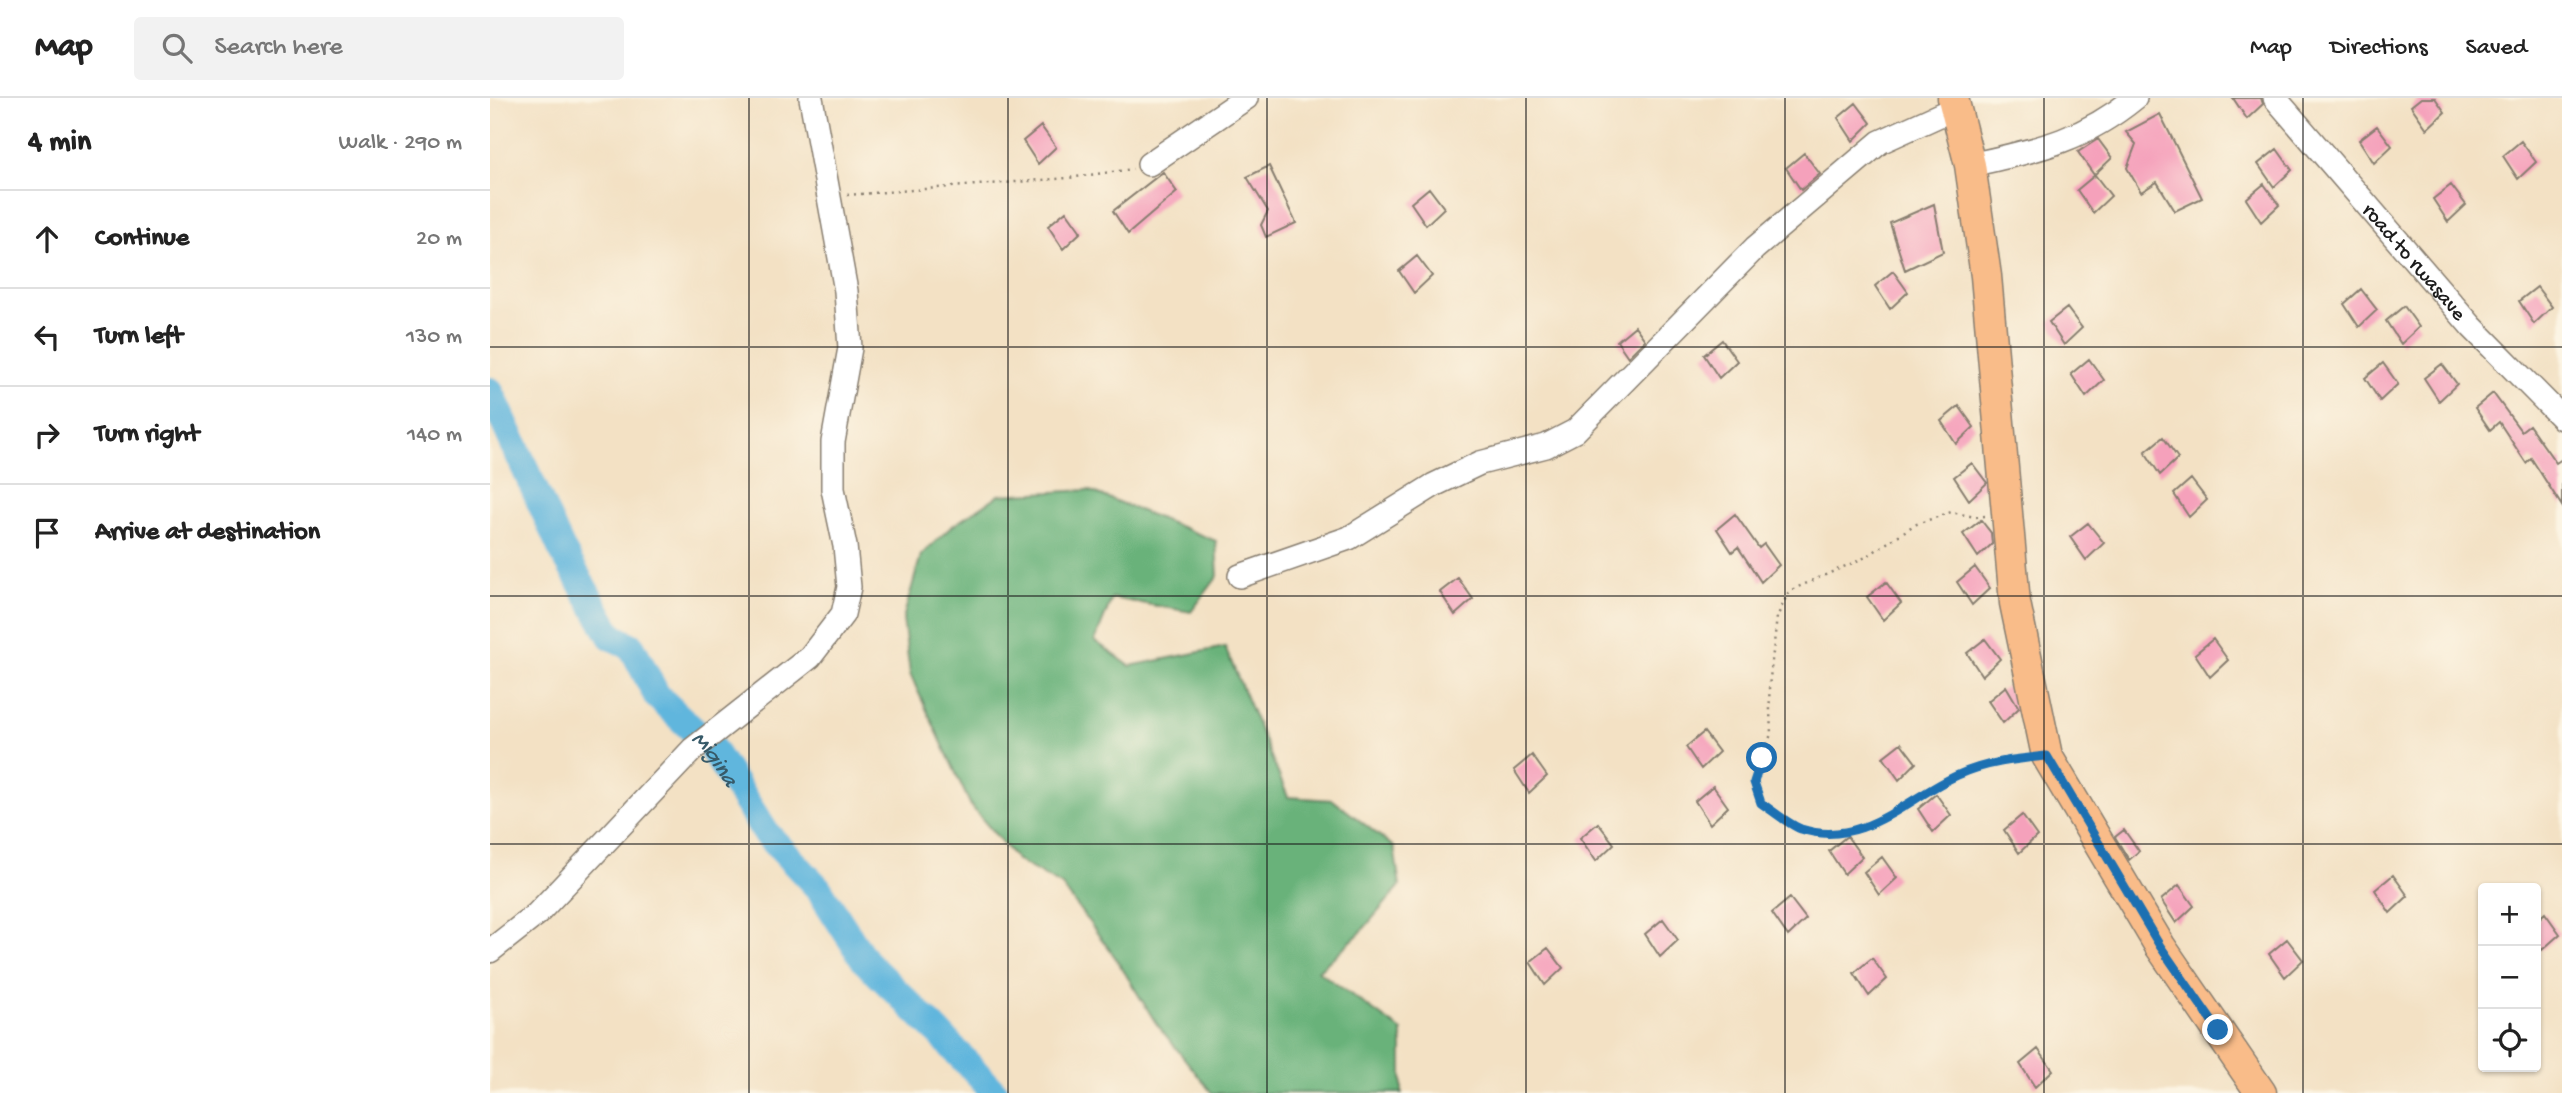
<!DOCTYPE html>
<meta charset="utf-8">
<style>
:root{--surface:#fff;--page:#f2f2f2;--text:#222;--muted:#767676;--line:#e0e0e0}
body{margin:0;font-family:"Gochi Hand",sans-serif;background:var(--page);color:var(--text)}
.controls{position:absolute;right:21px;bottom:21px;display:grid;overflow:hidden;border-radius:7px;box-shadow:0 2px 5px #0004}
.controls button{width:63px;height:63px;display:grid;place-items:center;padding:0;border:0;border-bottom:2px solid var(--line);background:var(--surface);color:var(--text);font:35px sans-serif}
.stop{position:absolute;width:21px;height:21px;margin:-16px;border:5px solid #1f6fb2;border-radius:50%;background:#fff}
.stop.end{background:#1f6fb2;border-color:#fff;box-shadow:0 2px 7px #0008}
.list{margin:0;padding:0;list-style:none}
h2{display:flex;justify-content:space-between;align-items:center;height:91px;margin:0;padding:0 28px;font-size:30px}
h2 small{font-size:23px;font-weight:400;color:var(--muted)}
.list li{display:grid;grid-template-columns:46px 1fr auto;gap:21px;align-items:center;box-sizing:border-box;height:98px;padding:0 28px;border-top:2px solid var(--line)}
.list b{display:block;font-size:26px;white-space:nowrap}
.list em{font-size:23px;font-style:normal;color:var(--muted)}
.icon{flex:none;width:38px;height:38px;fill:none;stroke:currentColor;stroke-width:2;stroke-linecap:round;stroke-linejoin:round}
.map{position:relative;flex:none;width:2072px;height:995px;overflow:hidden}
header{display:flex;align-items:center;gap:42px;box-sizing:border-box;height:98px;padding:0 35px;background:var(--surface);border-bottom:2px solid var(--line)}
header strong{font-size:33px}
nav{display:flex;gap:38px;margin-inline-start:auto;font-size:24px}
.search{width:490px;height:63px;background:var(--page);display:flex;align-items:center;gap:18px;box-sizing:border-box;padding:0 24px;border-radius:7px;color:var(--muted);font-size:26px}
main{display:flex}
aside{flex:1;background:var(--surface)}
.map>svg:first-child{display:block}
.forest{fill:#69b27a;stroke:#42674b;stroke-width:2}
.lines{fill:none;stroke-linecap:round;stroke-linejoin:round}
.river{stroke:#60b6dd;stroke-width:28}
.building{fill:#f5a1bb}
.minor-casing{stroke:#887e70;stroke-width:26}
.major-casing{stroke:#887e70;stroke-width:33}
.path{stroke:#887e70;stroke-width:2.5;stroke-dasharray:2 5;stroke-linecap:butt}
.minor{stroke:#fff;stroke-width:23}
.major{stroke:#f9bc89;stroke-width:30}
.route{stroke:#1f6fb2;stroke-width:9}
.grid{fill:none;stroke:#1c1c1c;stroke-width:2;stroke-opacity:0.55}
.labels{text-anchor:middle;stroke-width:7;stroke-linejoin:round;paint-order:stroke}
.street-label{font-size:21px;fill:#1c1c1c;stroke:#fcf5e5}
.water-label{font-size:23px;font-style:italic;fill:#375a69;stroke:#fcf5e5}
</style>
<header>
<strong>Map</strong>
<div class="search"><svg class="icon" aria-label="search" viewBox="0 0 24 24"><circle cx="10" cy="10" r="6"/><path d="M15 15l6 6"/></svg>Search here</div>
<nav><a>Map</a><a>Directions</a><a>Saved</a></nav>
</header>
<main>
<aside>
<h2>4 min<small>Walk · 290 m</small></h2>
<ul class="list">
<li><svg class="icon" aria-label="ahead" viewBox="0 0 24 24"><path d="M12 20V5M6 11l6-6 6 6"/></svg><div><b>Continue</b></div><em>20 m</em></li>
<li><svg class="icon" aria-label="left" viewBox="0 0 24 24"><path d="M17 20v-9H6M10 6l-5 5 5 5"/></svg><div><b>Turn left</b></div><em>130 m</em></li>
<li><svg class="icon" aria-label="right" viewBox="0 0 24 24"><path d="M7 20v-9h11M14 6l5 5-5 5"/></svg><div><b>Turn right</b></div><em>140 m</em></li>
<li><svg class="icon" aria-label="arrive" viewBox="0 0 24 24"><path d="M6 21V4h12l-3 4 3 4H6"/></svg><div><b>Arrive at destination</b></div></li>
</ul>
</aside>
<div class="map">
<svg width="2072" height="995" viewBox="0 0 2072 995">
<rect width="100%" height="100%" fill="#fcf5e5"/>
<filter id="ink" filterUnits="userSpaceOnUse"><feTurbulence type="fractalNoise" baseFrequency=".0143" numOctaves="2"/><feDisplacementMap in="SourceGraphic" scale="14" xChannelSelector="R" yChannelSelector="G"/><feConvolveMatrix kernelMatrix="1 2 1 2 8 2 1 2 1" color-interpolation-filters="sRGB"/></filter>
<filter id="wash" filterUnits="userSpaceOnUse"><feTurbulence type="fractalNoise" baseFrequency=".00686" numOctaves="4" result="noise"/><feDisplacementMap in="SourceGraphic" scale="28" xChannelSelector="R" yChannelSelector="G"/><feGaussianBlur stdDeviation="1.57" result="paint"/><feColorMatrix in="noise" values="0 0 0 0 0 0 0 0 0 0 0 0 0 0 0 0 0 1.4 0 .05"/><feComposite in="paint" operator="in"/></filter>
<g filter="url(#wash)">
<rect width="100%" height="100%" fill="#f3e1c4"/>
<path class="forest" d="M598,392L726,443L728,478L701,514L622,500L605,543L640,568L735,549L798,699L843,702L904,749L910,788L870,835L828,873L912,933V995H722L666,925L625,859L572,788L527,762L481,708L420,576L413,521L431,457L461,429L509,397Z"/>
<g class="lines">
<path class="river" id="s1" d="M0,293L71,450L121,538L142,549L167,598L221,649L276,735L328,790L375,863L448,934L505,995"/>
</g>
<g id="blocks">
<path class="building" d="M1743,0H1771L1773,6L1757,21Z
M1931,0H1945L1955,14L1937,31L1921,8Z
M1366,5L1381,25L1363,43L1348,20Z
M1670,16L1712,100L1685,113L1667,84L1651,94L1637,70L1646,46L1636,34Z
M551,28L566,49L548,66L533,43Z
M1887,28L1902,48L1884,65L1869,42Z
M1608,41L1622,60L1604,77L1588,54Z
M2031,43L2046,64L2028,81L2013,58Z
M1787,51L1802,72L1784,89L1768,66Z
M1314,55L1330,76L1311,92L1296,70Z
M779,68L806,125L776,139L771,127L778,113L757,79Z
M673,74L687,94L638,136L623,113Z
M1605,77L1621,98L1603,115L1587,92Z
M1774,86L1789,107L1771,124L1756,101Z
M1961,87L1976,107L1958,124L1943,101Z
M939,90L954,110L936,127L921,105Z
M1444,106L1453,154L1415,172L1400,125Z
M576,113L591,134L573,151L558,128Z
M927,158L942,178L924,195L909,173Z
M1403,173L1418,194L1400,211L1385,188Z
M2047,189L2062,209L2044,226L2029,203Z
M1871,191L1887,212L1869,229L1854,206Z
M1914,208L1929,229L1911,246L1896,223Z
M1577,210L1592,230L1574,247L1559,224Z
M1145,228L1155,242L1138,259L1127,243Z
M1232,242L1247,263L1229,280L1214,257Z
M1599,261L1614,282L1596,299L1581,276Z
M1893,265L1908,286L1890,303L1875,280Z
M1952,266L1967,286L1949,303L1934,280Z
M2003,295L2031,333L2039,327L2066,365L2072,361V408L2041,360L2036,365L2009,324L2000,332L1985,310Z
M1469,308L1484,329L1466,346L1451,323Z
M1673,339L1688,360L1670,377L1655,354Z
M1482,365L1497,385L1479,402L1464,379Z
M1701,381L1717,402L1699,419L1684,396Z
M1245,416L1269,450L1274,446L1289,467L1271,484L1248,449L1242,454L1227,431Z
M1491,422L1501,435L1502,446L1488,459L1473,436Z
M1598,425L1614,445L1596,462L1580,439Z
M1485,469L1500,490L1482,507L1467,484Z
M968,480L983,501L965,517L950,494Z
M1396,484L1411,505L1393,522L1377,499Z
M1495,541L1510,561L1492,578L1477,555Z
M1723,541L1738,562L1720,579L1705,556Z
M1516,588L1529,610L1513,625L1498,603Z
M1214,634L1229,654L1211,671L1196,649Z
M1411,645L1426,665L1409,682L1393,659Z
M1042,657L1057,678L1039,695L1024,672Z
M1223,688L1238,709L1220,726L1205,703Z
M1446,696L1461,717L1443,734L1428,711Z
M1532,717L1547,738L1529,755L1514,732Z
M1108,725L1124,746L1106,763L1090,740Z
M1634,732L1649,753L1639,762L1625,739Z
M1357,738L1372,759L1354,776L1339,753Z
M1392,759L1407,780L1389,797L1374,774Z
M1903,777L1918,798L1900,815L1885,792Z
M1689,787L1704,808L1686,825L1671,802Z
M1300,800L1316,821L1298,838L1282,815Z
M2055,815L2070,836L2052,852L2046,843V823Z
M1173,821L1188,842L1170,859L1155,836Z
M1797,841L1813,862L1795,879L1779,856Z
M1058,850L1073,870L1055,887L1040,864Z
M1382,860L1397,881L1379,898L1364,875Z
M1548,951L1563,972L1545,989L1530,966Z"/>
</g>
</g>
<g filter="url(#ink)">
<use href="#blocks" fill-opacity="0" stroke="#887e70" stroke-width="2"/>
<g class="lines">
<defs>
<g id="minor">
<path id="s2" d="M1785,0L1982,229L2072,320"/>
<path d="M659,66L756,0"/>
<path d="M1480,67C1546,52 1591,44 1645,0"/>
<path d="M750,478L859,440L944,387L990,365L1056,348L1085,333L1265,150L1390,44L1465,10"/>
<path d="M0,853L47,816L203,651L320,559L353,516L359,489L355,448L343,391V344L360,250L356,193L321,0"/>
</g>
<path id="major" d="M1463,0L1480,67L1496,178L1525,505L1557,658L1670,848L1771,995"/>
</defs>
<use href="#minor" class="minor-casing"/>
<use href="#major" class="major-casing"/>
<path class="path" d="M357,97L578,80L643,71
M1495,418L1485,419L1461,414L1424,427L1376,459L1299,493L1287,519L1279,589L1281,636L1264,684L1271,705C1283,713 1298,726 1312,731C1373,750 1418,699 1469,677C1490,667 1513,663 1536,660"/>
<use href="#minor" class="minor"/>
<use href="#major" class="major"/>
</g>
</g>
<g class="lines" filter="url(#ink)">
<path class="route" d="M1272,660L1264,684L1271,705C1283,713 1298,726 1311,731C1373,751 1418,699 1468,677C1496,664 1527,661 1557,658L1670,848L1728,932"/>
</g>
<path class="grid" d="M259,0V995M518,0V995M777,0V995M1036,0V995M1295,0V995M1554,0V995M1813,0V995M0,249H2072M0,498H2072M0,746H2072"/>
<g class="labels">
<g class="street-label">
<text dy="7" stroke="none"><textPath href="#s2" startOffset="215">road to rwasave</textPath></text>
</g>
<g class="water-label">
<text dy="8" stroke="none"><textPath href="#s1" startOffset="438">Migina</textPath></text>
</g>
</g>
</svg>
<div class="controls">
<button>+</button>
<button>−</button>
<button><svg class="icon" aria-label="locate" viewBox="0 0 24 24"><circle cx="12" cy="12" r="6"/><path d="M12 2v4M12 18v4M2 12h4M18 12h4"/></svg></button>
</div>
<div class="stop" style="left:1272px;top:660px"></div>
<div class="stop end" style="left:1728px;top:932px"></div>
</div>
</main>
